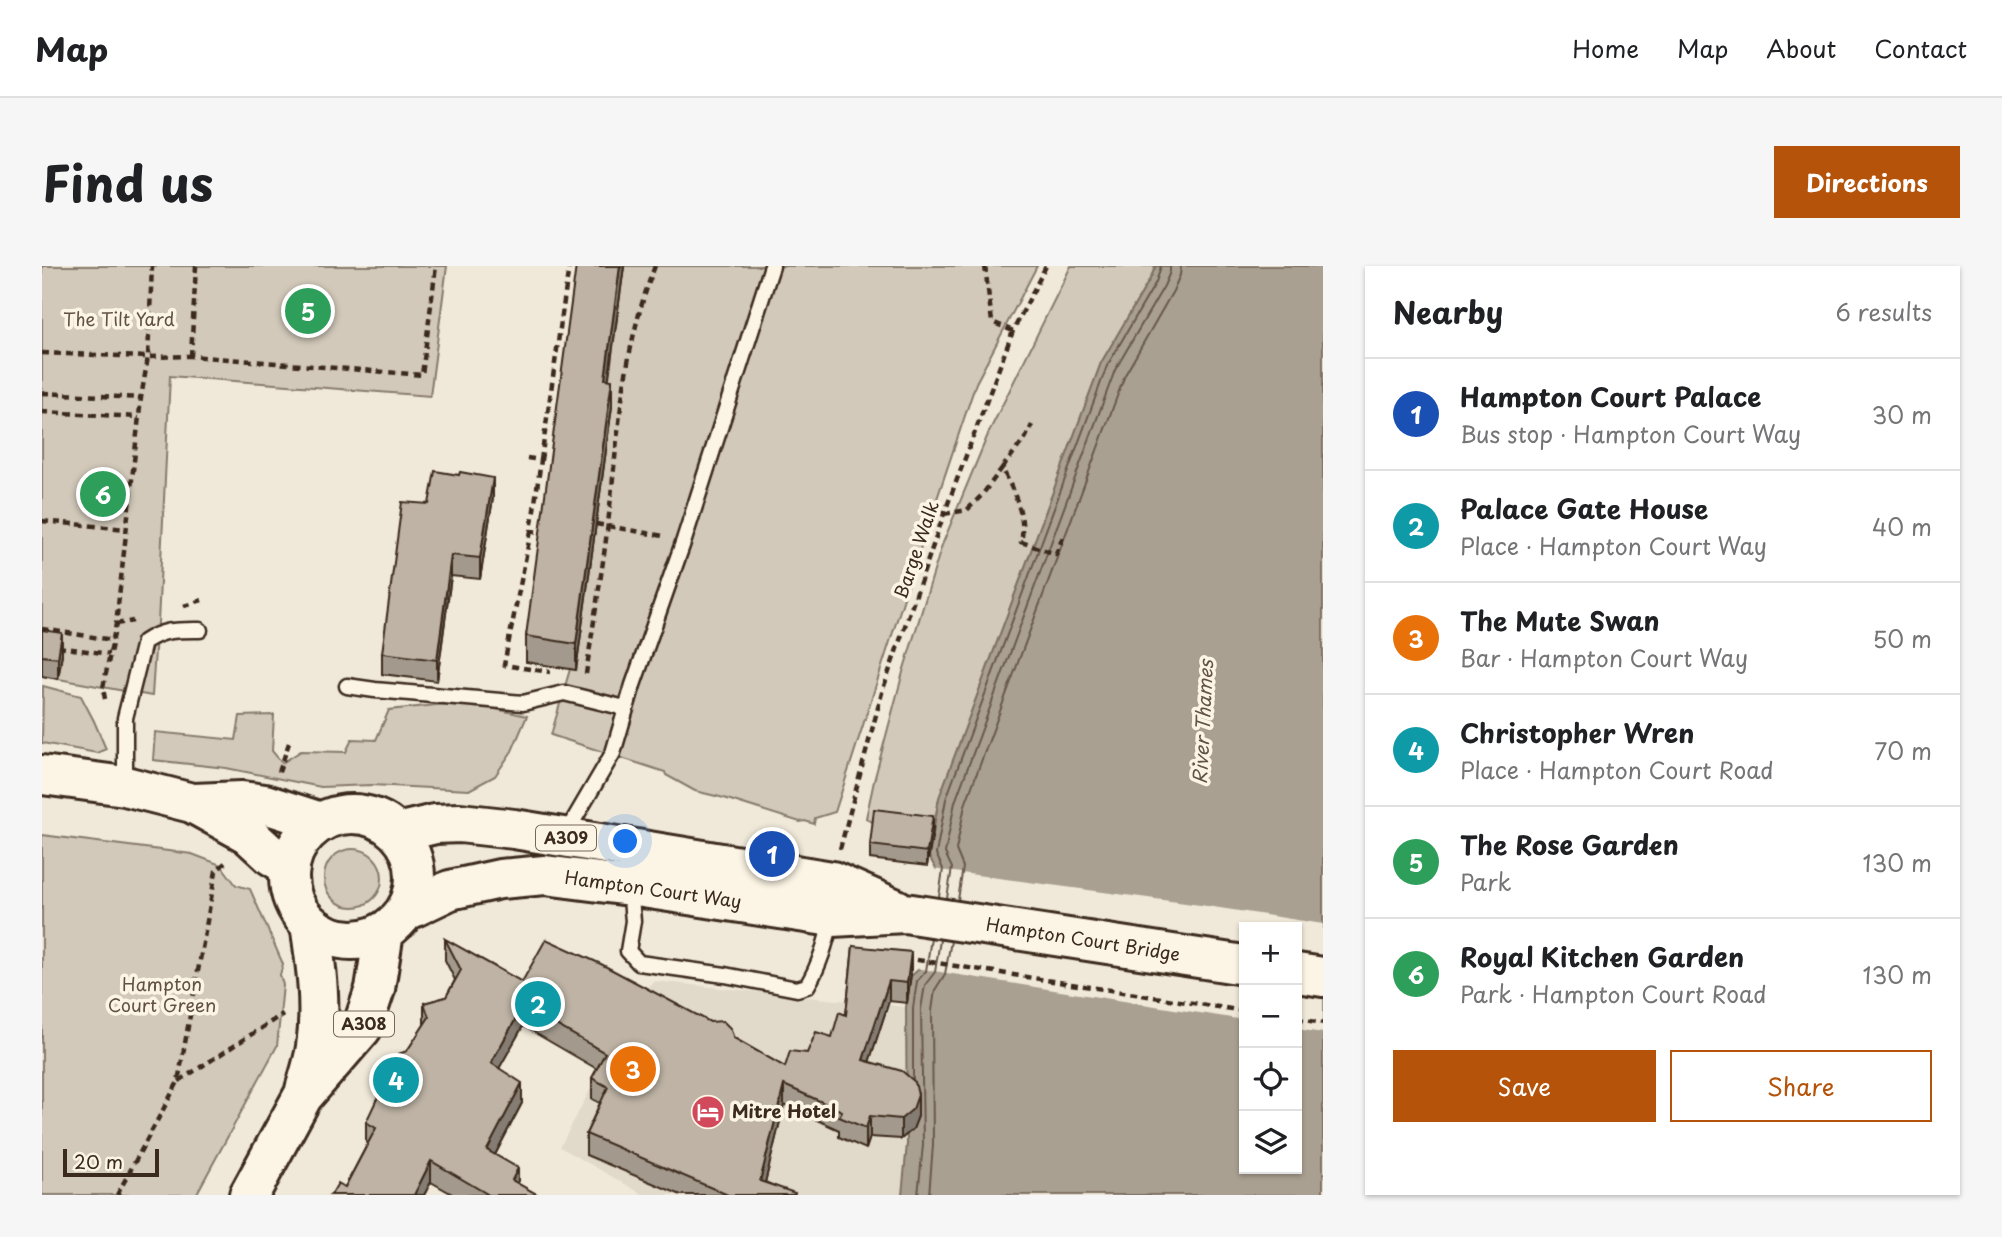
<!DOCTYPE html>
<meta charset="utf-8">
<style>
:root{--surface:#fff;--page:#f6f6f6;--text:#202124;--muted:#757577;--line:#e0e0e0;--accent:#b45309}
body{margin:0;font-family:"Playpen Sans",sans-serif;background:var(--page);color:var(--text)}
.controls{position:absolute;right:21px;bottom:21px;display:grid;overflow:hidden;border-radius:0px;box-shadow:0 2px 5px #0004}
.controls button{width:63px;height:63px;display:grid;place-items:center;padding:0;border:0;border-bottom:2px solid var(--line);background:var(--surface);color:var(--text);font:35px sans-serif}
.scale{position:absolute;left:21px;bottom:18px;width:96px;box-sizing:border-box;padding-left:7px;border:4px solid #3b2a1e;border-top:0;font-size:19px;line-height:24px;white-space:nowrap;color:#3b2a1e;-webkit-text-stroke:5px #fcf5e5;paint-order:stroke}
.you{position:absolute;left:584px;top:576px;width:24px;height:24px;margin:-18px;border:5px solid #fff;border-radius:50%;background:#1a73e8;box-shadow:0 0 0 10px #1a73e833}
.badge{display:grid;place-items:center;width:46px;height:46px;border-radius:50%;background:var(--accent);color:#fff;font-size:23px;font-weight:700}
.pin{position:absolute;translate:-50% -50%;border:4px solid #fff;box-shadow:0 2px 7px #0006}
.list{margin:0;padding:0;list-style:none}
h2{display:flex;justify-content:space-between;align-items:center;height:91px;margin:0;padding:0 28px;font-size:30px}
h2 small{font-size:23px;font-weight:400;color:var(--muted)}
.list li{display:grid;grid-template-columns:46px 1fr auto;gap:21px;align-items:center;box-sizing:border-box;height:112px;padding:0 28px;border-top:2px solid var(--line)}
.list b{display:block;font-size:26px;white-space:nowrap}
.list p{margin:0;font-size:23px;white-space:nowrap;color:var(--muted)}
.list em{font-size:23px;font-style:normal;color:var(--muted)}
.actions{display:flex;gap:14px;padding:21px 28px}
.actions a{flex:1;padding:16px 0;border:2px solid var(--accent);border-radius:0px;text-align:center;font-size:24px;color:var(--accent)}
.actions .main{background:var(--accent);color:#fff}
.icon{flex:none;width:38px;height:38px;fill:none;stroke:currentColor;stroke-width:2;stroke-linecap:round;stroke-linejoin:round}
.map{position:relative;flex:none;width:1281px;height:929px;overflow:hidden;border-radius:0px}
header{display:flex;align-items:center;gap:42px;box-sizing:border-box;height:98px;padding:0 35px;background:var(--surface);border-bottom:2px solid var(--line)}
header strong{font-size:33px}
nav{display:flex;gap:38px;margin-inline-start:auto;font-size:24px}
.intro{display:flex;align-items:center;justify-content:space-between;box-sizing:border-box;height:168px;padding:0 42px}
h1{margin:0;font-size:49px}
.button{padding:18px 32px;border-radius:0px;background:var(--accent);color:#fff;font-size:24px;font-weight:700}
main{display:flex;gap:42px;padding:0 42px}
aside{flex:1;background:var(--surface);border-radius:0px;box-shadow:0 2px 5px #0004}
.map>svg:first-child{display:block}
.built{fill:#e1d9c9}
.green{fill:#d2c9ba;stroke:#867a6c;stroke-width:2}
.water{fill:#aaa091;stroke:#7e7163;stroke-width:2;fill-rule:evenodd}
.pier{fill:#f0e9d9}
.lines{fill:none;stroke-linecap:round;stroke-linejoin:round}
.shore{stroke:#67594c;stroke-width:2}
.service-casing{stroke:#3b2a1e;stroke-width:19}
.primary-casing{stroke:#3b2a1e;stroke-width:44}
.trunk-casing{stroke:#3b2a1e;stroke-width:44}
.path{stroke:#3b2a1e;stroke-width:4.5;stroke-dasharray:7 5;stroke-linecap:butt}
.service{stroke:#fcf5e5;stroke-width:14}
.primary{stroke:#fcf5e5;stroke-width:38}
.trunk{stroke:#fcf5e5;stroke-width:38}
.wall{fill:#a39a8d;stroke:#3b2a1e;stroke-width:2}
.shaded-wall{fill:#857d73;stroke:#3b2a1e;stroke-width:2}
.building{fill:#beb3a4;stroke:#3b2a1e;stroke-width:2}
.labels{text-anchor:middle;stroke-width:7;stroke-linejoin:round;paint-order:stroke}
.shield{fill:#fcf5e5;stroke:#75675a;stroke-width:2}
.shield-label{font-size:16px;font-weight:bold;fill:#3b2a1e}
.park-label{font-size:18px;fill:#615245;stroke:#fcf5e5}
.street-label{font-size:18px;fill:#3b2a1e;stroke:#fcf5e5}
.poi-label{font-size:18px;font-weight:bold;fill:#3b2a1e;stroke:#fcf5e5;text-anchor:start}
.water-label{font-size:19px;font-style:italic;fill:#625346;stroke:#fcf5e5}
</style>
<header>
<strong>Map</strong>
<nav><a>Home</a><a>Map</a><a>About</a><a>Contact</a></nav>
</header>
<div class="intro"><h1>Find us</h1><a class="button">Directions</a></div>
<main>
<div class="map">
<svg width="1281" height="929" viewBox="0 0 1281 929">
<rect width="100%" height="100%" fill="#f0e9d9"/>
<filter id="ink" filterUnits="userSpaceOnUse"><feTurbulence type="fractalNoise" baseFrequency=".0143" numOctaves="2"/><feDisplacementMap in="SourceGraphic" scale="14" xChannelSelector="R" yChannelSelector="G"/><feConvolveMatrix kernelMatrix="1 2 1 2 8 2 1 2 1" color-interpolation-filters="sRGB"/></filter>
<g filter="url(#ink)">
<path class="built" d="M611,715L864,741L865,878L860,929H602L518,881L594,737Z"/>
<path class="green" d="M0,0H405L388,130L128,110L116,357L114,369L110,430L0,410Z
M582,0H995L934,117L873,298L793,546L773,552L772,558L763,555L758,556L682,532L653,525L624,509L623,506L509,469L528,403Z
M1029,0H1114L1108,13L1059,97L897,532L891,564L832,557L824,552L832,515L861,406L900,279L947,166Z
M1,420L39,430L52,455L64,483L55,487L0,477Z
M422,436L485,450L470,485L453,510L427,524L329,519L279,521L184,502L111,494L113,466L194,474L198,450L232,449L230,485L240,497L259,485L304,486L310,473L334,474L347,444Z
M0,569L150,588L179,599L194,619L208,623L241,698L238,709L241,719L235,780L154,929H0Z
M282 612a29 29 0 1 1 58 0a29 29 0 1 1-58 0Z"/>
<path class="water" d="M1114,0H1281V929H860L865,878L864,741L869,710L877,703L894,603L887,591L897,532L1059,97L1108,13ZM1202,661H1255V903H1202Z"/>
<path class="pier" d="M890,603L1158,639L1281,658V767L1255,763V661H1202V754L873,702Z"/>
<g class="lines">
<path class="shore" d="M897,631L901,603L894,588L904,533L1065,100L1114,16L1119,0
M905,632L910,602L903,587L913,536L1073,104L1122,20L1128,6V0
M916,634L921,601L914,584L923,539L1083,109L1131,25L1138,9L1139,0
M871,813V742L875,715L884,705L889,672
M876,929L881,879L879,743L883,719L893,706L898,674
M887,929L891,879L890,745L893,724L903,708L909,675"/>
<defs>
<path id="service" d="M305,420L333,424L481,437L522,427L583,442
M83,520V452L102,376C122,363 135,364 158,364
M523,569L571,487L591,419L642,274L730,0
M588,622L591,655L586,685L597,697L683,709L755,723L765,720C778,699 784,676 790,652"/>
<path id="primary" d="M0,509L83,520L150,537L206,568L230,590L248,601
M152,537L200,535L223,538L279,556"/>
<path id="trunk" d="M247 611a63 63 0 1 1 126 0a63 63 0 1 1-126 0Z
M355,567L393,558L418,557L472,563L790,615L854,643
M364,645L408,624L458,613L503,609L588,620L790,651L863,647L1202,699
M1255,707L1281,711
M263,824C267,810 272,795 274,781C280,740 274,698 268,658
M207,929L261,830L320,762L333,723L342,666"/>
</defs>
<use href="#service" class="service-casing"/>
<use href="#primary" class="primary-casing"/>
<use href="#trunk" class="trunk-casing"/>
<path class="path" d="M943,0L950,56L971,65
M0,87L106,91L149,90L380,109L394,0
M149,90L154,0
M0,127L99,132
M0,146L97,151
M485,192L499,194L489,265L501,266
M499,194L527,0
M960,202L984,171L990,159
M902,248L925,244L940,229L960,202C971,224 985,251 979,276L1014,288L1021,271
M0,255L85,263
M554,258L621,270
M489,265L462,399L508,406
M142,340L160,334
M74,358L91,355
M0,363L71,374
M16,381L67,388
M544,408C552,352 562,296 568,240C577,157 582,78 613,0
M63,433L61,422L74,358L99,132L106,91L110,0
M237,506L247,477
M798,583L841,423L902,248L971,65L1004,0
M863,692L1202,745
M1255,753L1281,757
M137,815L241,748
M75,929L136,816L174,605L184,596"/>
<use href="#service" class="service"/>
<use href="#primary" class="primary"/>
<use href="#trunk" class="trunk"/>
</g>
<path class="wall" d="M582,0L566,113L570,140L534,404L484,396V370Z
M451,232L438,313L409,310L395,415L340,408V387Z
M0,364L20,388L16,413L0,410Z
M891,564L885,600L828,593V579Z
M403,673L480,716L692,772L743,801L790,771L804,749L811,680L869,707L865,737L847,735L827,796L876,850L871,863L859,873L828,871L824,883L797,871V864L742,839L723,916L753,929H639L544,889V868L558,837L550,833V812L555,803L481,760L457,802L480,837L453,889L476,918L496,929H412L389,916L382,929H289L303,921L326,877L324,876V856L365,785L382,759V737L404,731L413,714L403,694Z"/>
<path class="shaded-wall" d="M578,0H582L563,139V113Z
M570,114V140L534,404V378Z
M451,212V232L438,313V292Z
M409,289V310L395,415V394Z
M20,367V388L16,413V392Z
M891,550V564L885,600V586Z
M869,686V707L865,737V717Z
M847,715V735L821,815V794Z
M481,740V760L449,817V797Z
M480,817V837L445,904V884Z
M742,819V839L720,929L718,915Z
M876,829V850L871,863L859,873V853Z
M828,850V871L824,883V862Z
M389,895V916L382,929H372Z
M476,902V923L470,914Z"/>
<path class="building" d="M534,0H578L563,113L570,114L534,378L484,370Z
M393,205L417,209L418,206L451,212L438,292L409,289L395,394L340,387L360,236L387,238Z
M0,364L20,367L16,392L0,390Z
M832,543L891,550L885,586L828,579Z
M403,673L480,716L504,673L559,698L668,756L681,755L688,762L692,772L743,801L748,785L765,787L774,766L790,771L797,746L804,749L811,680L869,686L865,717L847,715L821,794L860,805L873,816L876,829L871,843L859,853L828,850L824,862L797,851L800,845L742,819L718,915L753,927L752,929H686L544,868L566,821L550,812L563,787L481,740L449,797L480,817L445,884L476,902L470,914L496,929H447L389,895L372,929H289L296,917L303,921L334,862L324,856L356,788L365,785L387,751L382,737L404,731L419,704Z"/>
</g>
<defs>
<symbol id="hotel-disc" viewBox="-11 -11 22 22"><circle r="9.5" fill="#d1495b" stroke="#fcf5e5"/><path d="M-6-4.5h1.5V1H6V5H4.5V3h-9V5H-6ZM-4 0a1.8 1.8 0 1 1 3.6 0ZM.5 0V-2.5h3Q6-2.5 6 0Z" fill="#fff"/></symbol>
</defs>
<g fill-rule="evenodd">
<use href="#hotel-disc" x="647" y="827" width="38" height="38"/>
</g>
<g class="labels">
<g class="shield">
<rect x="494" y="559.5" width="60" height="25" rx="5"/>
<rect x="292" y="745.5" width="60" height="25" rx="5"/>
</g>
<g class="shield-label">
<text x="524" y="578">A309</text>
<text x="322" y="764">A308</text>
</g>
<g class="park-label">
<text x="77" y="60">The Tilt Yard</text>
<text x="120" y="725">Hampton<tspan x="120" dy="21">Court Green</tspan></text>
</g>
<g class="street-label">
<text transform="translate(875 284) rotate(-71)" y="6">Barge Walk</text>
<text transform="translate(611 624) rotate(8)" y="6">Hampton Court Way</text>
<text transform="translate(1041 674) rotate(9)" y="6">Hampton Court Bridge</text>
</g>
<g class="poi-label">
<text x="690" y="852">Mitre Hotel</text>
</g>
<g class="water-label">
<text transform="translate(1161 456) rotate(-87)" y="7">River Thames</text>
</g>
</g>
</svg>
<div class="controls">
<button>+</button>
<button>−</button>
<button><svg class="icon" aria-label="locate" viewBox="0 0 24 24"><circle cx="12" cy="12" r="6"/><path d="M12 2v4M12 18v4M2 12h4M18 12h4"/></svg></button>
<button><svg class="icon" aria-label="layers" viewBox="0 0 24 24"><path d="M12 4l9 5-9 5-9-5zM3 14l9 5 9-5"/></svg></button>
</div>
<div class="scale">20 m</div>
<div class="you"></div>
<div class="pin badge" style="left:730px;top:588px;background:#1a4fb4">1</div>
<div class="pin badge" style="left:496px;top:738px;background:#0f9aa8">2</div>
<div class="pin badge" style="left:591px;top:803px;background:#e8710a">3</div>
<div class="pin badge" style="left:354px;top:814px;background:#0f9aa8">4</div>
<div class="pin badge" style="left:266px;top:45px;background:#2e9e5b">5</div>
<div class="pin badge" style="left:61px;top:228px;background:#2e9e5b">6</div>
</div>
<aside>
<h2>Nearby<small>6 results</small></h2>
<ul class="list">
<li><span class="badge" style="background:#1a4fb4">1</span><div><b>Hampton Court Palace</b><p>Bus stop · Hampton Court Way</p></div><em>30 m</em></li>
<li><span class="badge" style="background:#0f9aa8">2</span><div><b>Palace Gate House</b><p>Place · Hampton Court Way</p></div><em>40 m</em></li>
<li><span class="badge" style="background:#e8710a">3</span><div><b>The Mute Swan</b><p>Bar · Hampton Court Way</p></div><em>50 m</em></li>
<li><span class="badge" style="background:#0f9aa8">4</span><div><b>Christopher Wren</b><p>Place · Hampton Court Road</p></div><em>70 m</em></li>
<li><span class="badge" style="background:#2e9e5b">5</span><div><b>The Rose Garden</b><p>Park</p></div><em>130 m</em></li>
<li><span class="badge" style="background:#2e9e5b">6</span><div><b>Royal Kitchen Garden</b><p>Park · Hampton Court Road</p></div><em>130 m</em></li>
</ul>
<div class="actions"><a class="main">Save</a><a>Share</a></div>
</aside>
</main>
